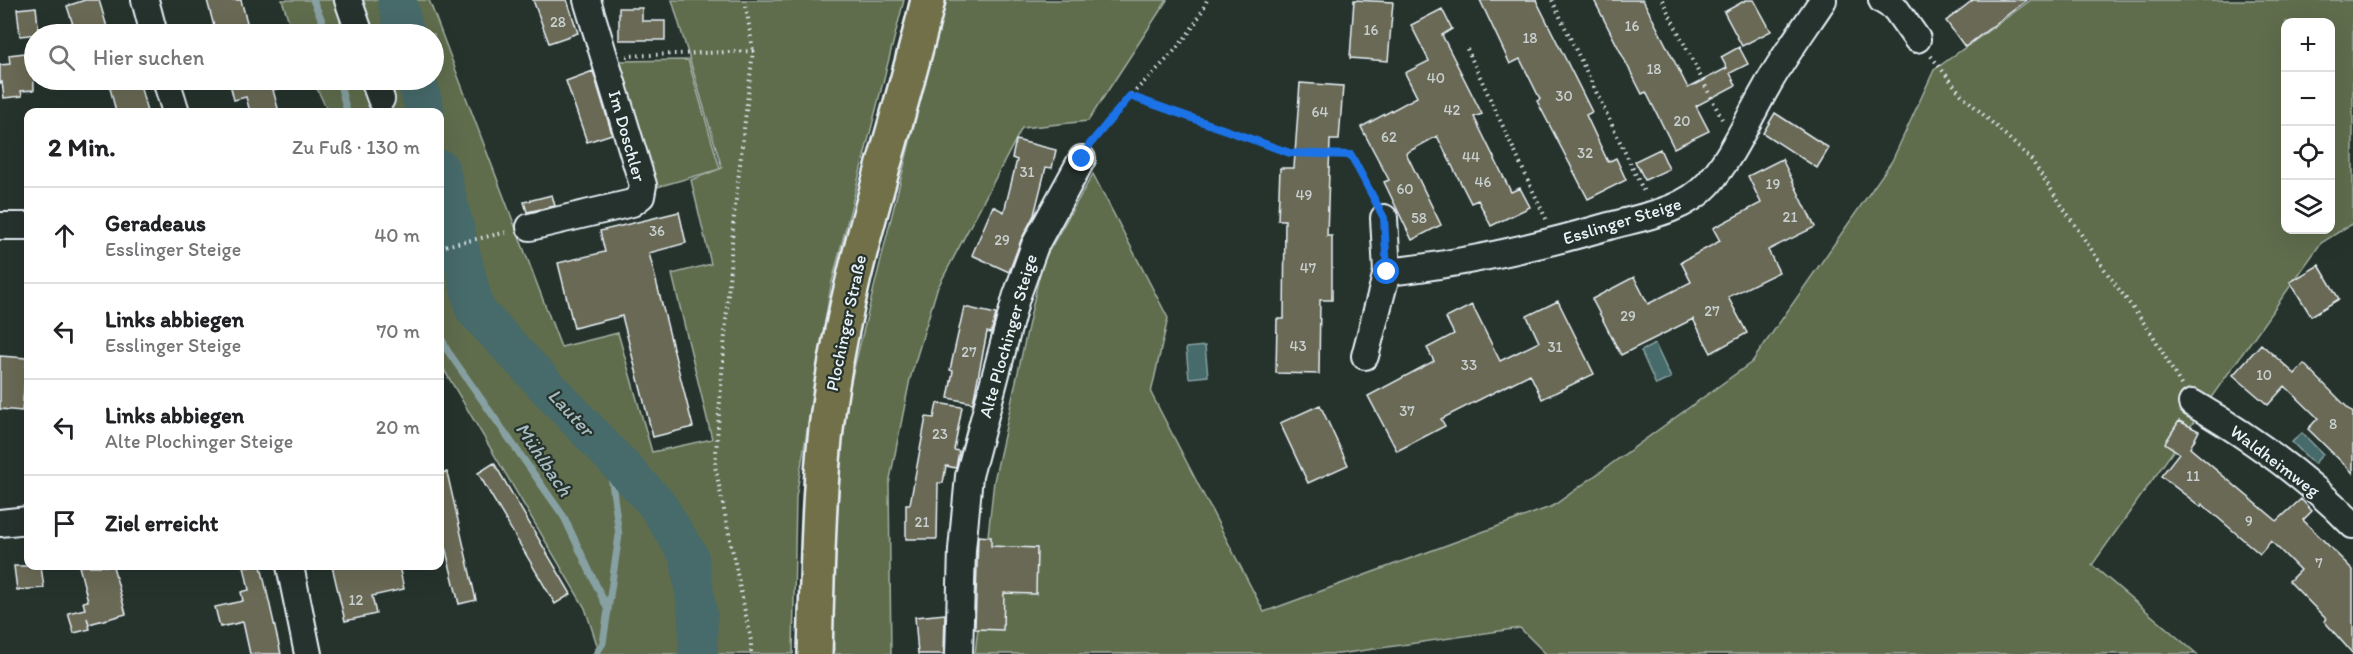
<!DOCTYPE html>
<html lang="de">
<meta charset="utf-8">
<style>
:root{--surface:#fff;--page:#f2f2f2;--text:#202124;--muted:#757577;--line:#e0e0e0}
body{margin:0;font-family:Itim,sans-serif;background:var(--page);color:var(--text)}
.controls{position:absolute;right:18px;top:18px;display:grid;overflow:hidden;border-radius:12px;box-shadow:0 6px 24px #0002}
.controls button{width:54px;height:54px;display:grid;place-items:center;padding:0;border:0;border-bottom:2px solid var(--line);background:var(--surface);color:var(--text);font:30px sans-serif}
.stop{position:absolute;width:18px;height:18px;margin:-14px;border:4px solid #1a73e8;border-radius:50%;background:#fff}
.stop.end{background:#1a73e8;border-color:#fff;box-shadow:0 2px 6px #0008}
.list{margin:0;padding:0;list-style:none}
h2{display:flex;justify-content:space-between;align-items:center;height:78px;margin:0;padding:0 24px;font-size:26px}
h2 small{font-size:20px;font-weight:400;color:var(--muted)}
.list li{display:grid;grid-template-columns:39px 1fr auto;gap:18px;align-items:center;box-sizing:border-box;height:96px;padding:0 24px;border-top:2px solid var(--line)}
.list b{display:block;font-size:22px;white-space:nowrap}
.list p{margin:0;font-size:20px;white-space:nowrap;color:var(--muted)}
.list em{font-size:20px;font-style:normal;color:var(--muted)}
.icon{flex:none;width:33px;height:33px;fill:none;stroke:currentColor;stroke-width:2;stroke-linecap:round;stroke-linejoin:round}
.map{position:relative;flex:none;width:2353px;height:654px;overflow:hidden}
.search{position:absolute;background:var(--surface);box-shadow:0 6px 24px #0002;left:24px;top:24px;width:420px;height:66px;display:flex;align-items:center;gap:15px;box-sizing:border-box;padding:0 21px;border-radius:33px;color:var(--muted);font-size:22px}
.panel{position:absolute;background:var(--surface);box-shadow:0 6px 24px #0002;left:24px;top:108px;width:420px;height:462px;border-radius:12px}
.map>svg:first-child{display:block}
.green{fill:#5e6d4e;stroke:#a3afa3;stroke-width:1.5;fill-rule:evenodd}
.water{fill:#466b6b;stroke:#87a1a3;stroke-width:1.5}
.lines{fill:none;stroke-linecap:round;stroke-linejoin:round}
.stream{stroke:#87a1a3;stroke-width:7}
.river{stroke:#466b6b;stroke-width:39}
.building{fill:#696954;stroke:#e8f1f8;stroke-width:1.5}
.minor-casing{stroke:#e8f1f8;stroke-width:30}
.major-casing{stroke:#e8f1f8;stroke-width:38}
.path{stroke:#e8f1f8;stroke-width:4;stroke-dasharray:1.5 4.5;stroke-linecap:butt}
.minor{stroke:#26332d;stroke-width:26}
.major{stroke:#71704a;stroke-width:33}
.route{stroke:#1a73e8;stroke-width:8}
.labels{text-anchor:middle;stroke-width:4.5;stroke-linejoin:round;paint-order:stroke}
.number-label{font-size:15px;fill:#c8cfcf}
.street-label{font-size:18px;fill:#e8f1f8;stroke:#26332d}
.water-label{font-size:20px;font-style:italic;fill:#a7bbc0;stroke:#26332d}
</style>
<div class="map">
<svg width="2353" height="654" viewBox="0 0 2353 654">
<rect width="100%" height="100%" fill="#26332d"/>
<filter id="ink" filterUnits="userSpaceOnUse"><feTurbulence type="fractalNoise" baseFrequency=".0167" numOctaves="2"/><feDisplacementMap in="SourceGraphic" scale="12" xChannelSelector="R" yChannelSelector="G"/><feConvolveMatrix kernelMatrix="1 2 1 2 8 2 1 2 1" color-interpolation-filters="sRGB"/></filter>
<g filter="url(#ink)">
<path class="green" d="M282,0H429L561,347L618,333L652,452L712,439L672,274L711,264L691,180L722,168L672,0H904L831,286L796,497L793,654H600L585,608L440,363V112H328L313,80H434V34H293Z
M945,0H1167L1088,121L1022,128L937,289L910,379L889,484L891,654H834L832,588L845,405Z
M2031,0H2353V223L2321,243L2092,565L2197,654H1546L1520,628L1339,654H975L994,481L1042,263L1093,174L1168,318L1151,393L1264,612L1553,506L1752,362L1892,161L1934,70ZM2286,22H2330V230H2286Z
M688,60L720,169L657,187L620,61Z"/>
<path class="water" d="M1655,344L1671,378L1656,385L1641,351Z
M1205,346L1208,376L1189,378L1186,348Z
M2302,433L2323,454L2314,464L2292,442Z"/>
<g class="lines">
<path class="stream" d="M313,0L328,34
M339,80L347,112
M440,335L447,350L564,517L608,610L603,643L596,654
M608,610L619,535L608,452"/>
<path class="river" d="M397,0L405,34
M417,80L425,112
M440,169L475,310L656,503L689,556L698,616V654"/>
</g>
<path class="building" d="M85,0H99L107,27L76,34L67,6Z
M207,0H241L248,26L216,34Z
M533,0H567L578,33L549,43Z
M1354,0L1393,2L1388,61L1350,58Z
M1480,0H1536L1592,112L1586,115L1608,162L1616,158L1626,180L1588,199L1537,101L1540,99L1520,59L1510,64Z
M1594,0H1643L1688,88L1727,68L1721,57L1739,47L1748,64L1730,73L1736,85L1696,106L1709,131L1674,148L1646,92L1642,94Z
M1746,0H1754L1771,31L1742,46L1724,12Z
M1973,0H2027L1965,47L1946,21Z
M36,7L39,34L20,36L17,9Z
M619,8H642V21H665V40H619Z
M1442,9L1452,29L1442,35L1482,114L1474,117L1511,192L1520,188L1530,207L1491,226L1478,200L1471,203L1437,136L1406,153L1441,225L1412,240L1384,182L1389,180L1361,127L1417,97L1405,73L1429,61L1411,25Z
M33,52L34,90L21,91L22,96L4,98L2,82L0,83V65L10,64L9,55Z
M593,71L612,134L587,142L566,81Z
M108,80H139L147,112H116Z
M229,80H289L290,85L273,90L279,112H250L246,97L234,100Z
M1300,83L1343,86L1339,140H1330L1327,236H1332V300H1320L1319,374L1276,373L1277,319H1284L1285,220H1278L1280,168H1294Z
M1775,113L1829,148L1817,168L1763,133Z
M1016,140L1056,150L1052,168L1046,167L1034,215L1021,240L1009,272L972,255L993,206L1004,212L1017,160L1012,158Z
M1660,149L1669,169L1645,180L1635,161Z
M1782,159L1815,227L1768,250L1779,272L1728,297L1747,333L1711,353L1693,319L1621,355L1592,299L1634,277L1648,304L1691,282L1681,262L1720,241L1713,228L1761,203L1748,176Z
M552,195L555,206L527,212L524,202Z
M679,212L686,243L649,253L693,427L653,437L622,316L574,328L558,263L605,252L600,231Z
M2319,265L2339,299L2311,316L2290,282Z
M1558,301L1594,374L1542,399L1530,374L1441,419L1445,426L1397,451L1368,396L1434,361L1427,348L1454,334L1446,318L1472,305L1500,361L1539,342L1527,316Z
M964,307L996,314L991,333L987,332L973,403L948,398L953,371L950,370Z
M2261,344L2295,374L2304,364L2353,413V473L2308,429L2318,418L2285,386L2268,405L2233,375Z
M0,356L27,358L22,411L0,409Z
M937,403L962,407L954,450L959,451L956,468L946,466L943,483H938L937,539H906V504H910L926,417L934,418Z
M1320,405L1348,465L1308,483L1280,423Z
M2179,421L2199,431L2190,448L2277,521L2301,499L2312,511L2303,520L2353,570V654L2324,621L2326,619L2289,581L2300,570L2271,541L2260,554L2202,504L2201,507L2161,476L2179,453L2165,443Z
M494,463L571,594L555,604L478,473Z
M447,472L476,600L459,604L440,526V473Z
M978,536L991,537V546L1037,548L1036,594L1004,593L1003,630L975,629Z
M14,566H41L44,588L17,590Z
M79,566H113L126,614L89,624L87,618L90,629L74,633L68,613L85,609L83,602L88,601Z
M244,566H261L281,654H250L243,622L220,627L215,607L243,601L241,592L249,590Z
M332,566H399L404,589L372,596L376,614L345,621Z
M945,614L944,654H918L915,617Z"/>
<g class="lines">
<defs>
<path id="minor" d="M145,0L154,34
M348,0L360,34
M1882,0L1895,8L1917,39
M166,80L176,112
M374,80L381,99
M0,226H28
M530,227L632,203L641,196L643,185L587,0
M1387,272C1463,264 1536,247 1609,226C1642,217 1684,211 1708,184C1733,155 1747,121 1766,88C1783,57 1804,29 1823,0
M1365,356L1387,272L1384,218
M2192,403C2250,437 2306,476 2353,525
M0,523L28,520
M290,566L308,654
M959,654L962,550L969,476L1016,298L1035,245L1082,159"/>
<path id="major" d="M815,654C818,555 818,453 837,356C859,235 900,119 928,0"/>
</defs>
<use href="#minor" class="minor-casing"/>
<use href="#major" class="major-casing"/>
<path class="path" d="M745,0L753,51
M1552,0L1645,194
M1662,0L1722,119
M1467,49L1546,219
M626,56L753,51L734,216L715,466L751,641V654
M1931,56L1961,94L2030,158L2107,273L2152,334L2181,385
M1130,96L1290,153L1351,155L1374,198
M1093,141C1106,125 1118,109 1132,94C1161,65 1191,39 1207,0
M440,247L508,232"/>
<use href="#minor" class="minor"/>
<use href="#major" class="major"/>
</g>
</g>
<g class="lines" filter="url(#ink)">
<path class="route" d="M1082,159L1090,144L1130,96L1290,153L1351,155L1384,218L1387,272"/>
</g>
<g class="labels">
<g class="number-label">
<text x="558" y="27">28</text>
<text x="1632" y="31">16</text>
<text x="1371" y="35">16</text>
<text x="1530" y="43">18</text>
<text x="1654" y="74">18</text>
<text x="1436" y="83">40</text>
<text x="1564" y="101">30</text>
<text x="1452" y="115">42</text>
<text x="1320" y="117">64</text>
<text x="1682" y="126">20</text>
<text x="1389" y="142">62</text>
<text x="1585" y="158">32</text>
<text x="1471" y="162">44</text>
<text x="1027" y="177">31</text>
<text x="1483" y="187">46</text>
<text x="1773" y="189">19</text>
<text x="1405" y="194">60</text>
<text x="1304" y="200">49</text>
<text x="1790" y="222">21</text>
<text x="1419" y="223">58</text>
<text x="657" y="236">36</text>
<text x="1002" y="245">29</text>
<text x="1308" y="273">47</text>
<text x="1712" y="316">27</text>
<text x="1628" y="321">29</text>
<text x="1298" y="351">43</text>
<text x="1555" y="352">31</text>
<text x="969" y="357">27</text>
<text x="1469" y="370">33</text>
<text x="2264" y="380">10</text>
<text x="1407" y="416">37</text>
<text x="2333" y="429">8</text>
<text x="940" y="439">23</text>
<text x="2193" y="481">11</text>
<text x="2249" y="526">9</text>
<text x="922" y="527">21</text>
<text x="2319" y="568">7</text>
<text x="356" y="605">12</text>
</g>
<g class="street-label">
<text transform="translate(627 136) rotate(74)" y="6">Im Doschler</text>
<text transform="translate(1622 221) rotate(-17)" y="6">Esslinger Steige</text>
<text transform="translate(846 323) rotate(-78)" y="6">Plochinger Straße</text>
<text transform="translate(1008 336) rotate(-74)" y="6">Alte Plochinger Steige</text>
<text transform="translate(2275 461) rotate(37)" y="6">Waldheimweg</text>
</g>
<g class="water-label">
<text transform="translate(571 412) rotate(47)" y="7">Lauter</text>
<text transform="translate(544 459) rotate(56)" y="7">Mühlbach</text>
</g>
</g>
</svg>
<div class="controls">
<button>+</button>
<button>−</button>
<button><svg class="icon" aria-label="locate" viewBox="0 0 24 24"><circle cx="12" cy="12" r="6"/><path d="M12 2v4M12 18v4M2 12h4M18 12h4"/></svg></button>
<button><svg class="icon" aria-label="layers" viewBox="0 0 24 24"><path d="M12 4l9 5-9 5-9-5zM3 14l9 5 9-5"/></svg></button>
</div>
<div class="stop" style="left:1387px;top:272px"></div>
<div class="stop end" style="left:1082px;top:159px"></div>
<div class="search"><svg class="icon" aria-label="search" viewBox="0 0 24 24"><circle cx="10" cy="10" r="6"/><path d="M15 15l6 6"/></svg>Hier suchen</div>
<section class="panel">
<h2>2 Min.<small>Zu Fuß · 130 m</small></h2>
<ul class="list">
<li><svg class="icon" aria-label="ahead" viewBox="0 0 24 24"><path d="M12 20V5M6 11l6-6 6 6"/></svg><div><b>Geradeaus</b><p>Esslinger Steige</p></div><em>40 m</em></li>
<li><svg class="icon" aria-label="left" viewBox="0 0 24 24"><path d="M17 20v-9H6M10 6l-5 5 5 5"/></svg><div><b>Links abbiegen</b><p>Esslinger Steige</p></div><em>70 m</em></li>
<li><svg class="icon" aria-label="left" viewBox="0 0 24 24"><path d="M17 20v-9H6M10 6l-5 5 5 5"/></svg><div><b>Links abbiegen</b><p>Alte Plochinger Steige</p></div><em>20 m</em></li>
<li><svg class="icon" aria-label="arrive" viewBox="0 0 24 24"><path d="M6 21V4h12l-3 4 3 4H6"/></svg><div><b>Ziel erreicht</b></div></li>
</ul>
</section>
</div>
